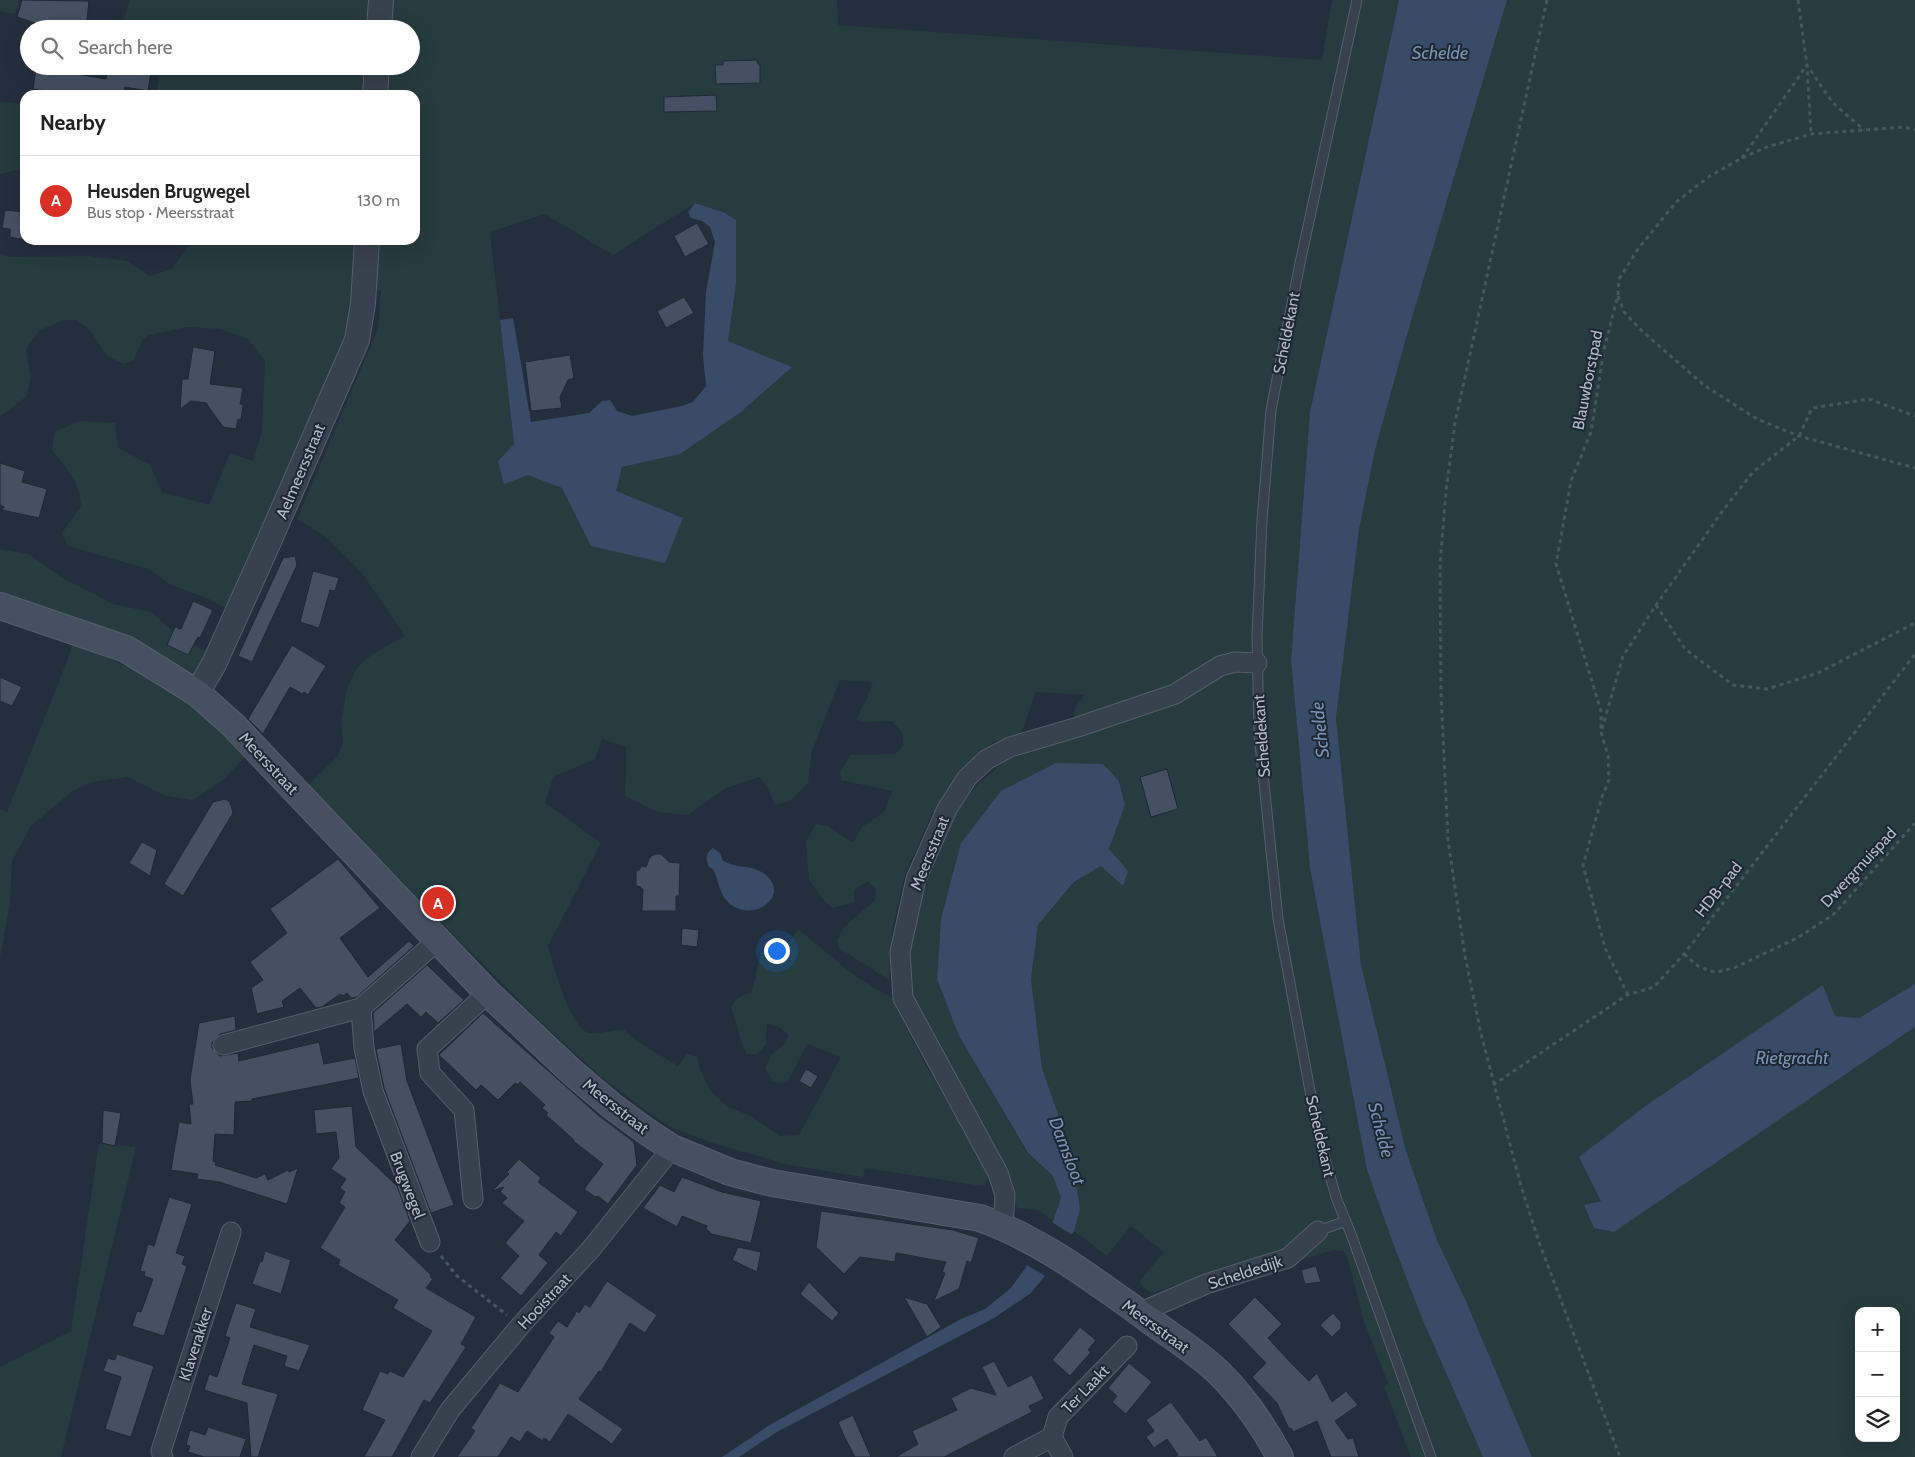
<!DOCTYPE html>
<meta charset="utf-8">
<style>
:root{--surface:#fff;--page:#f6f6f6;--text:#222;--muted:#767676;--line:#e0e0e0;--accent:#d93025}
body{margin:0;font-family:Cabin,sans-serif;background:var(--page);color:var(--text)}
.controls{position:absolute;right:15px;bottom:15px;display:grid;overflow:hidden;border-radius:10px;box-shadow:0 5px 20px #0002}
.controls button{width:45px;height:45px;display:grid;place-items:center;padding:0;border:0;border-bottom:1px solid var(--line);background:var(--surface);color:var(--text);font:25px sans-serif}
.you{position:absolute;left:776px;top:950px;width:18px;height:18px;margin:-12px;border:4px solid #fff;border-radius:50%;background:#1a73e8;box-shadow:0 0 0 8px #1a73e833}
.badge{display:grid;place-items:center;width:32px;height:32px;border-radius:50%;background:var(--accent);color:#fff;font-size:16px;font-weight:700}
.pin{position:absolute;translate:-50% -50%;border:2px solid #fff;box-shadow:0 1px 5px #0006}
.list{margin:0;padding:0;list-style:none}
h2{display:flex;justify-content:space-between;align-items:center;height:65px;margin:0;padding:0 20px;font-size:21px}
h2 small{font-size:16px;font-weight:400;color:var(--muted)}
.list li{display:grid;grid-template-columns:32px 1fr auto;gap:15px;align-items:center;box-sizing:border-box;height:90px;padding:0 20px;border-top:1px solid var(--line)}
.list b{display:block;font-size:19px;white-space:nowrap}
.list p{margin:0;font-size:16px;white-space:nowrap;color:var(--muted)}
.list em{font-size:16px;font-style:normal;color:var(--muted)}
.icon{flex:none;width:28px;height:28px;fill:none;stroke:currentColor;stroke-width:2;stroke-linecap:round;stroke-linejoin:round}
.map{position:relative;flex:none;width:1915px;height:1457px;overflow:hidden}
.search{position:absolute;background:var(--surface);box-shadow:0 5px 20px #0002;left:20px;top:20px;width:400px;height:55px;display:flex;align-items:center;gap:12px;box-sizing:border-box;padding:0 18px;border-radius:28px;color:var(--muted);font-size:19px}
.panel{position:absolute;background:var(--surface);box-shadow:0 5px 20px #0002;left:20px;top:90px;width:400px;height:155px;border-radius:15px}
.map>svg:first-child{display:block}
.green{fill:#263c3f;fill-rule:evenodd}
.water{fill:#394c67}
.pier{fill:#242f3e}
.building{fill:#455162;stroke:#1f2835}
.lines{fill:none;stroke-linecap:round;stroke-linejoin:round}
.service-casing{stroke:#565f6c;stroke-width:11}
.minor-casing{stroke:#565f6c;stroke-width:21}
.tertiary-casing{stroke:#565f6c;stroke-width:26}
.secondary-casing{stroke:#565f6c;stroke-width:28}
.path{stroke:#44595c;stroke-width:3;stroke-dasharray:4 4;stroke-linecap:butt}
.service{stroke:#38414e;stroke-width:9}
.minor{stroke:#38414e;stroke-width:19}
.tertiary{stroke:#38414e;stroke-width:24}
.secondary{stroke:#465061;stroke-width:26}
.labels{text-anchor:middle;stroke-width:4;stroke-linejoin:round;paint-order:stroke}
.street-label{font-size:16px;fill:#b4bcc9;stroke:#1d2633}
.water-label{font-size:18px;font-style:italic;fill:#7c92b1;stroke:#1d2633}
</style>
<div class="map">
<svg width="1915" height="1457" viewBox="0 0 1915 1457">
<rect width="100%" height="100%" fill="#242f3e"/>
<path class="green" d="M0,0H19L15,14L0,11Z
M130,0H837L838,25L1322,60L1332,0H1399L1310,412L1291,660L1310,868L1367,1170L1394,1246L1421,1316L1483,1457H1411L1384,1387L1388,1383L1364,1322L1349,1263L1344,1251L1333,1250L1288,1264L1266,1255L1151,1293L1139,1282L1164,1252L1131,1226L1107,1256L1074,1231L1080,1209L1071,1152L1042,1068L1031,979L1038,925L1075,882L1101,866L1109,849L1125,805L1119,781L941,919L937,979L959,1036L1027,1153L1053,1176L1061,1198L1053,1221L1038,1210L1017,1208L1006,1170L990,1136L978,1120L921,1017L911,987L909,955L911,930L921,888L955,814L976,786L999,766L1017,754L1185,697L1214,682L1204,666C1166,693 1118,706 1074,722C1072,709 1077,705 1085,695L1036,692L1021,734L994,741L960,773L931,816L905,874L892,930L889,980L839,948L837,940L844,927L875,900L876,890L868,881L854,890V903L832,908L820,896L809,879L806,842L816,824L828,826L853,843L862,827L885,811L892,791L841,780L840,771L851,755L895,754L903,746V734L892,721L862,722L856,720L867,698L873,682L840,680L812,751L808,783L790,801L775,805L767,786L759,777L726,788L688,815L657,812L625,796L626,747L602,739L595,759L553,777L545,803L601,843L548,946C553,963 570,1031 590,1033C598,1034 614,1030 624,1030L635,1040L678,1066L687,1054L698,1057L699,1067L706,1082L714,1095L729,1107L752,1117L780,1136L799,1135L841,1057L807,1044L787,1083L773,1082L765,1068L772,1054L786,1043L788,1035L781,1028L767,1023L766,1045L758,1054H747L742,1044L731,1006L738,998L752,992L761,952L772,947L788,945L798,929L856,977L894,999L898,1011L925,1064L986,1168C988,1176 990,1182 982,1186L865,1168L863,1177L789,1165L713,1143L672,1128L649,1113L598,1074L548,1029L452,933L308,785L338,756L343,742L341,725L347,688L357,668L371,655L405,636L362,573L325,536L297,519L378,329L381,291L356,288L340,366L259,534L228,609L207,598L171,585L148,569L68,546L62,533L81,506C80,482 67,469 52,450L55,432L78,421L115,423L118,448L150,465L162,492L209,505L230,453L253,461L262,431L265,361L248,339L220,329L187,327L150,335L142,340L134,359L124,364L107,356L90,330L77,320H64L40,330L30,343L26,351L31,379L26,397L0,416V254L10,257L89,256L127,261L150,276L172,269L191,243V240H415V95H156L161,66H411V29H121ZM695,203L723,212L736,284L728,341L792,367L741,412L680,453L622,467L616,490L591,546L562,488L498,461L514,444L490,232L545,214L613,255Z
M1507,0H1915V984L1859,1018L1835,1016L1823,985L1601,1201L1584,1205L1594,1228L1614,1232L1915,1027V1457H1532L1466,1301L1437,1240L1406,1151L1361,966L1336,718L1359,530L1375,450L1409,328ZM1859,1311H1896V1438H1859Z
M0,102L25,104V168L0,174Z
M0,549L29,554L61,577L113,604L151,612L179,636L208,653L198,675L122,635L0,594Z
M73,642L155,679L190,705L246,756L222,781L193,800L166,796L128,777L92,782L71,792L31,826L12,861L10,904L0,957V809L7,812L67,661Z
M99,1143L136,1147L61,1457H0V1367L71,1331Z"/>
<path class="water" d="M1399,0H1507L1409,328L1375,450L1359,530L1336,718L1361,965L1406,1151L1437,1240L1466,1301L1532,1457H1483L1421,1316L1394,1246L1367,1170L1310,868L1291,660L1310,412Z
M695,203L723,212L736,220V284L728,341L792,367L741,412L680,454L622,467L616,491L683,518L665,563L591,546L562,488L528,475L504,484L498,461L514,444L500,320L513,318L531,422L589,413L602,401L610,400L617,411L632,416L682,406L693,402L706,386L703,355L706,292L715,242L710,227L702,221L691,218L688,212Z
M1056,763L1103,764L1119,781L1125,805L1109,849L1128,871L1123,886L1101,866L1074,882L1038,925L1031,979L1042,1068L1071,1152L1080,1209L1074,1231L1044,1277L1031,1293L994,1318L775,1433L739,1457H722L773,1423L961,1319L985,1309L1011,1288L1026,1267L1053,1221L1061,1198L1053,1176L1028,1153L959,1036L937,979L941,919L961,843L1001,791Z
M713,848L720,853L723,861C737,869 753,864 766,875C792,898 748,926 726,900C719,892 718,878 713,869L709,867C706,858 705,854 713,848Z
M1915,984V1027L1614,1232L1594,1228L1584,1205L1601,1201L1579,1157L1647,1105L1823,985L1835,1016L1859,1018Z"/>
<path class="pier" d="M1050,1221L1074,1236L1047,1277L1025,1264Z"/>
<path class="building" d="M22,0L89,1L86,29H40L41,25L17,17Z
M757,60L758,64H760V83L716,84L715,65H723V61Z
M108,66H152L148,91L125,87L124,95L106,92V95H70L33,89L36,67L106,79Z
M716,95L717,111L664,112V97Z
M5,210L25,212V240L10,237V229L2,228Z
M697,223L709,244L685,257L674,236Z
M684,297L694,313L666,328L657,311Z
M193,347L215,351L210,384L243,388L240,404L243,405L241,420L238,419L236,429L223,427L206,403L191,401L180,409L182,379H188Z
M570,355L574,378L568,380L560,397L562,408L531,411L525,362Z
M0,463L25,471L22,482L47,489L39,518L2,510L4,507L0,505Z
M295,556L297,565L252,662L238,656L283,558Z
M313,571L339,578L335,591L330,590L319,628L300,622Z
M193,601L213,610L200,638L198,637L188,655L167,645L175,627L181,629Z
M292,645L326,666L308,695L304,692L302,694L290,687L263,734L248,719Z
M0,677L22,687L12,706L0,701Z
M1167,769L1178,809L1151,817L1140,777Z
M225,799L230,802L233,813L183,896L164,884L213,802Z
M142,842L157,850L150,876L129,863Z
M655,854H661L669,862L680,863L679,896H676V911H642L643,889H641V887L636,886V870H639L642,866L646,867L650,857Z
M338,859L380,908L340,938L368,977L409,941L414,946L357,997L351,998L347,993L343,996L340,994L322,1007L316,1008L300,988L282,1001L284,1007L257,1014L251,988L263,980L250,962L287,933L270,909Z
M682,928L699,930L697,947L681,945Z
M427,965L464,1000L438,1023L426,1012L421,1017L407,1004L374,1032L373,1013Z
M483,1013L598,1115L634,1142L637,1165L608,1204L598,1196L595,1197L584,1189L603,1164L573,1141L574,1140L546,1115L548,1113L542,1108L545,1105L520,1082L518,1085L515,1083L498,1100L481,1085L476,1090L439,1055Z
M235,1016L236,1030L220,1034L212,1042V1048L220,1056L238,1053L239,1061L319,1042L324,1064L355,1058L359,1078L252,1099V1101L235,1102L234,1135L215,1134L213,1161L216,1162L215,1165L256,1178L265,1174L268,1180L288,1170L289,1172L298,1168L287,1204L219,1182L197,1179L198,1174L171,1170L179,1122L191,1124L189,1104H193L190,1080L199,1023Z
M401,1044L407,1081L454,1205L431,1213L384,1088L376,1049Z
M806,1069L818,1076L811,1088L799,1081Z
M352,1106L356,1147L397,1186L410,1221L395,1240L431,1275L430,1277L433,1279L426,1288L476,1317L461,1344L466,1347L430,1403L424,1400L392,1457H364L385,1420L362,1410L380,1371L388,1374L390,1371L403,1377L432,1331L393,1308L398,1300L338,1265L340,1260L320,1248L345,1207L339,1203L345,1192L340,1188L346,1179L331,1169L339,1158L336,1132L316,1134L314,1110Z
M103,1110L121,1113L115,1146L102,1143Z
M519,1159L541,1178L538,1182L578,1212L561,1236L556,1232L539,1255L548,1263L521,1296L500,1278L519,1256L505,1243L524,1221L502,1203L507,1198L500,1192L504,1187L492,1191L509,1174L507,1172Z
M682,1177L722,1192L761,1201L751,1243L712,1234L706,1229L707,1226L682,1216L677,1227L643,1208L660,1185L674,1192Z
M169,1197L192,1204L176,1253L185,1256L182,1264L187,1266L164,1336L132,1326L137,1311L141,1312L153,1279L144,1276L145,1272L140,1271L148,1244L154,1246Z
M821,1211L953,1230L979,1238L971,1263L967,1261L959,1289L934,1301L945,1273L942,1272L946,1262L896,1253L895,1262L860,1257L844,1274L816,1247Z
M738,1247L761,1252L757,1272L732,1260Z
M265,1251L291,1260L281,1294L252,1284L260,1261L262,1262Z
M1316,1266L1321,1282L1305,1284L1301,1270Z
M607,1281L657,1315L645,1333L630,1323L601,1372L599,1371L579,1399L623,1429L612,1444L568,1414L550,1442L544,1438L543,1441L527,1431L520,1442L511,1437L498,1457H457L475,1431L471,1428L500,1383L518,1392L554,1337L549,1333L558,1321L567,1327L577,1311L579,1313L585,1304L590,1307Z
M809,1282L839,1313L832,1321L800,1294Z
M904,1297L927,1304L941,1327L927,1337Z
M1255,1297L1282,1324L1268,1338L1292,1364L1309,1381L1317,1373L1332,1402L1346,1391L1358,1405L1335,1421L1348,1439L1353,1438L1359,1457H1331L1317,1421L1293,1432L1291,1428L1289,1429L1277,1403L1252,1377L1266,1363L1228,1324Z
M236,1303L256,1309L250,1327L310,1345L299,1371L284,1366L287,1356L254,1345L242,1384L278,1394L258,1457H251L247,1403L204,1390L209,1374L217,1377L230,1338L225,1336Z
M1333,1313L1341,1322V1328L1332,1337L1320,1325Z
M1080,1327L1096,1340L1088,1350L1091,1352L1070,1376L1052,1360Z
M117,1354L154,1366L131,1437L105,1429L121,1377L103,1371L108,1358L115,1360Z
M994,1361L1008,1387L1032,1375L1044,1399L1029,1406L1032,1412L944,1457H896L918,1444L912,1431L957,1410L951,1398L971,1388L996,1395L982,1367Z
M1129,1363L1152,1382L1126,1414L1112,1402L1117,1396L1108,1388Z
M1171,1402L1200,1441L1206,1437L1218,1457H1174L1178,1455L1167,1439L1154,1448L1146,1437L1154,1431L1146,1420Z
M853,1415L871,1457H855L844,1436L838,1422Z
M208,1427L246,1439L240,1457H204L188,1452L190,1446L186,1445L190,1430L205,1435Z"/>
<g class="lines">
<defs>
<path id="service" d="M1357,0L1300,263L1271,410L1262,520L1257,636L1259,734L1278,919L1319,1139L1337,1200L1351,1234L1431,1457
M1318,1231L1346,1221"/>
<path id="minor" d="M361,1008L437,941
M223,1045L361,1008L364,1048L373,1091L430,1242
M473,1199L464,1110L430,1073L427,1049L488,993
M1003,1226L1005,1195L998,1173L903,998L900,952L916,879L947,809L967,778L986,760L1010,747L1078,727L1175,694L1220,666L1235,662L1257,663
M1139,1313L1206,1284L1288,1258L1318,1231
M1052,1437L1058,1417L1127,1346
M163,1457L161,1451L231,1232
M421,1457L450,1410L521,1325L591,1249L672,1148
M1014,1457L1052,1437L1063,1457"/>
<path id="tertiary" d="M379,29L381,0
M375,95L377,66
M197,693L214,664L267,546L357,340L363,304L367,240"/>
<path id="secondary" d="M0,606L126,649L197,693L233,725L488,993L573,1073L612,1106L646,1131L672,1148L730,1172L772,1183L980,1218C1042,1240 1095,1281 1148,1319C1172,1337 1199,1353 1220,1374C1245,1399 1264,1427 1280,1457"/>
</defs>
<use href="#service" class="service-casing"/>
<use href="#minor" class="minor-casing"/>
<use href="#tertiary" class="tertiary-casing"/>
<use href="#secondary" class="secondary-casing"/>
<path class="path" d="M1547,0L1455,423L1446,491L1440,565L1441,694L1448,840L1465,956L1481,1034L1521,1186L1539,1242L1620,1457
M1798,0L1807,65L1811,134
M1742,158L1807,65L1832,102L1864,130
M1618,296L1624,312L1643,332L1705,386L1757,419L1799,436L1915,468
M1656,605L1685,649L1733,685L1767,689L1818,673L1915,623
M1602,729L1623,656L1656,605L1724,509L1753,472L1799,436L1812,408L1869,399L1915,416
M1684,954L1698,966L1710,971L1717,972L1734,968L1799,937L1834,914L1915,823
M1628,995L1605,948L1583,865L1602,797L1609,780L1608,756L1601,732V711L1556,564L1571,481L1591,432L1604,350L1618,295L1619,279L1638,249L1676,202L1710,176L1742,158L1767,147L1811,134L1904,127L1915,130
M1493,1085L1627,995L1654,987L1684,954L1915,654
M441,1256L457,1276L507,1315"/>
<use href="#service" class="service"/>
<use href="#minor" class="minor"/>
<use href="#tertiary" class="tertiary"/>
<use href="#secondary" class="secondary"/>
</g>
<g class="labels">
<g class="street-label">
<text transform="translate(1286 333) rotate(-79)" y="6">Scheldekant</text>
<text transform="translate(1587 380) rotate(-79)" y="6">Blauwborstpad</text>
<text transform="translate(300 471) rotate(-67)" y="6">Aelmeersstraat</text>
<text transform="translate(1261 736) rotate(-94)" y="6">Scheldekant</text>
<text transform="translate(269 763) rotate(47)" y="6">Meersstraat</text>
<text transform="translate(929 853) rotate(-68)" y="6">Meersstraat</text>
<text transform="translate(1858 867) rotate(-47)" y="6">Dwergmuispad</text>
<text transform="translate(1718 889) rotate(-52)" y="6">HDB-pad</text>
<text transform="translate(616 1106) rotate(38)" y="6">Meersstraat</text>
<text transform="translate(1321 1136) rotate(77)" y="6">Scheldekant</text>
<text transform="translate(408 1185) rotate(69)" y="6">Brugwegel</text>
<text transform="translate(1245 1272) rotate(-18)" y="6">Scheldedijk</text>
<text transform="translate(544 1301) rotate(-47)" y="6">Hooistraat</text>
<text transform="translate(1156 1326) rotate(36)" y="6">Meersstraat</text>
<text transform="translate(195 1344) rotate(-72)" y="6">Klaverakker</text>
<text transform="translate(1085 1389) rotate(-46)" y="6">Ter Laakt</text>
</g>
<g class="water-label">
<text x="1440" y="59">Schelde</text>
<text transform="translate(1320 730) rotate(-96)" y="6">Schelde</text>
<text x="1792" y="1064">Rietgracht</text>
<text transform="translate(1381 1130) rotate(75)" y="6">Schelde</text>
<text transform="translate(1067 1151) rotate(69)" y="6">Damsloot</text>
</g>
</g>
</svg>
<div class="controls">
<button>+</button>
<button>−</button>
<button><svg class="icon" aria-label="layers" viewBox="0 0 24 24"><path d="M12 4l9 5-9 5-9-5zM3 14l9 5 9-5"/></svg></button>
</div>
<div class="you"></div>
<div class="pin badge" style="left:438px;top:903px">A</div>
<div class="search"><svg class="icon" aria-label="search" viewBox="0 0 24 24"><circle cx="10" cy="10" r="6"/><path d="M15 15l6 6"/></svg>Search here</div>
<section class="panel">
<h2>Nearby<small></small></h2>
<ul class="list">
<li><span class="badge">A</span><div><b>Heusden Brugwegel</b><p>Bus stop · Meersstraat</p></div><em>130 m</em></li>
</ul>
</section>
</div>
